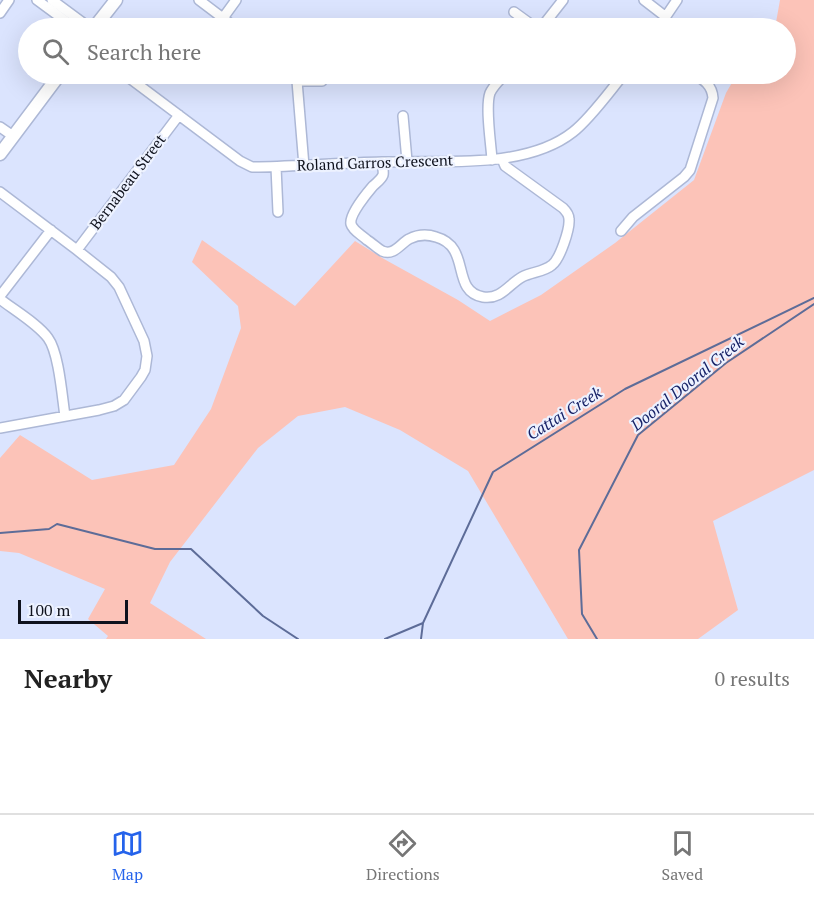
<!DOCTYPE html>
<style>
:root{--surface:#fff;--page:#f6f6f6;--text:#222;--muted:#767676;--line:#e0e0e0;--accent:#2563eb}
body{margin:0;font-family:"PT Serif",serif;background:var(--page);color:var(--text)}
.scale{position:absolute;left:18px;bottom:15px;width:110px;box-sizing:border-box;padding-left:6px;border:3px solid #0f121d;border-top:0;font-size:16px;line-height:21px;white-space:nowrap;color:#0f121d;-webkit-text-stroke:4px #edf2ff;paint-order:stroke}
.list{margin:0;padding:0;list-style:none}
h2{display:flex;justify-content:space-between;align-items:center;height:78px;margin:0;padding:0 24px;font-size:26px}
h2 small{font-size:20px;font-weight:400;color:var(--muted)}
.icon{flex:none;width:33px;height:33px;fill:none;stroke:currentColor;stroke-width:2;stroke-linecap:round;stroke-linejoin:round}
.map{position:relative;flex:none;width:814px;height:639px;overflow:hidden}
.search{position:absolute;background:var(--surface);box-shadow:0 6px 24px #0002;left:18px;right:18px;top:18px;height:66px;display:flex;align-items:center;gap:15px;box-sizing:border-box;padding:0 21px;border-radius:33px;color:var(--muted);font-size:22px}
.sheet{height:174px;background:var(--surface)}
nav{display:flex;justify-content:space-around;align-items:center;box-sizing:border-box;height:84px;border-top:2px solid var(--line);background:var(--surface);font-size:16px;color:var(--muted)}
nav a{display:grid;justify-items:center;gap:3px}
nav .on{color:var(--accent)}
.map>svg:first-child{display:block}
.green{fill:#fcc3b8}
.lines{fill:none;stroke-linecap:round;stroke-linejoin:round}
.stream{stroke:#5d6c98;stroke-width:2}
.street-casing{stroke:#adb8d6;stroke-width:12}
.secondary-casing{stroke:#adb8d6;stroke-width:15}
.street{stroke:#fff;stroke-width:9}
.secondary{stroke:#fff;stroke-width:12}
.labels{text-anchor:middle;stroke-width:4.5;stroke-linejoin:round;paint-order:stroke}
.street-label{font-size:15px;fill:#0f121d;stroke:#edf2ff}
.water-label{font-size:16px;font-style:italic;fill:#172267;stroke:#edf2ff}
</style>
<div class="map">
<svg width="814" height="639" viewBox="0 0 814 639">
<rect width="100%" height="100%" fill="#dbe4fe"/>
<path class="green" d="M780,0H814V470L713,521L738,610L698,639H568L468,471L400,430L345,407L298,416L258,448L170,562L150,603L206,639H106L108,636L88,619L105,589L19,553L0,551V458L20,435L92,480L174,465L211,409L241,328L238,306L192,262L202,240L295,306L355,241L384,259L458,300L490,321L541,295L615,243L694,180L726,93L737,74H786V28H775Z"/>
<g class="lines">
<path class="stream" d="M0,533L49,529L57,524L155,549H191L263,616L298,639
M385,639L423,623
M421,639L423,623L493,472L625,389L814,298
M597,639L582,614L579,550L638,435L726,363L814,304"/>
<defs>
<path id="street" d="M37,0L75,28
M52,0L90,28
M199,0L236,28
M644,0L666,17
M514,12L536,28
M0,13L9,0
M223,18L236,0
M541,28L563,0
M658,28L677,0
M124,74L240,161L252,167H259C300,166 341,163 382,162C440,160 525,170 573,132C590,119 610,91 624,74
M293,74L297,81H322
M297,81L304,166
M403,116L407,161
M0,127L13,136
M492,160C491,143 485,107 490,93C493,86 500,80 505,74
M382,162C382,166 384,171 383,175C381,180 377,182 373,186C367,193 349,215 351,224C353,231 362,235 367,240C372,243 377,248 382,251C394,256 400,244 409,239C417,235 427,234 436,237C472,247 450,291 483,297C501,300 509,284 522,277C531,272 544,272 552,265C560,259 570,229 569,219C569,214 566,211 563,208L505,166L502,159
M276,167L278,212
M0,192L77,250L111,277L119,287L144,341L147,356L145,370L141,377L124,400L114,406L99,410L0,428
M621,231L633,217L684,177L690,170L713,98C712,85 704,80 694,74
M77,250L179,115
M0,296L51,230
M0,299C14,310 38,324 48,338C59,353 62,396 65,416"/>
<path id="secondary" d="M94,28L116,0
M0,154L60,74"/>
</defs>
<use href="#street" class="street-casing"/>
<use href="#secondary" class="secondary-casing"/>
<use href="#street" class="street"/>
<use href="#secondary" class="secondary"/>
</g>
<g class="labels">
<g class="street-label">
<text transform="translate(375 163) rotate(-2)" y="5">Roland Garros Crescent</text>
<text transform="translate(128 182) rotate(-53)" y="5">Bernabeau Street</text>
</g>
<g class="water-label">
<text transform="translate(687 383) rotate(-39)" y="6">Dooral Dooral Creek</text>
<text transform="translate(564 413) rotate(-32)" y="6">Cattai Creek</text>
</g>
</g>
</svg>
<div class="scale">100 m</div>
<div class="search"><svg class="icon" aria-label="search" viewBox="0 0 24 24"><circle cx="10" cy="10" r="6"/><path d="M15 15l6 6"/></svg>Search here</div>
</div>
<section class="sheet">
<h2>Nearby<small>0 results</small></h2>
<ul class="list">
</ul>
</section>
<nav>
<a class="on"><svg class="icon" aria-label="map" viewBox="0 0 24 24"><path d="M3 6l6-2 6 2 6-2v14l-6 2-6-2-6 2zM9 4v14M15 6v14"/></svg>Map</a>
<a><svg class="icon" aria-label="directions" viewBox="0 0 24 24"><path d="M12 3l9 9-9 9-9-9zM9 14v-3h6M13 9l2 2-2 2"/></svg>Directions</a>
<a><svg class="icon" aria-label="saved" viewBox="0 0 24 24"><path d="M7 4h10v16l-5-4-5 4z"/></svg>Saved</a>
</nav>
